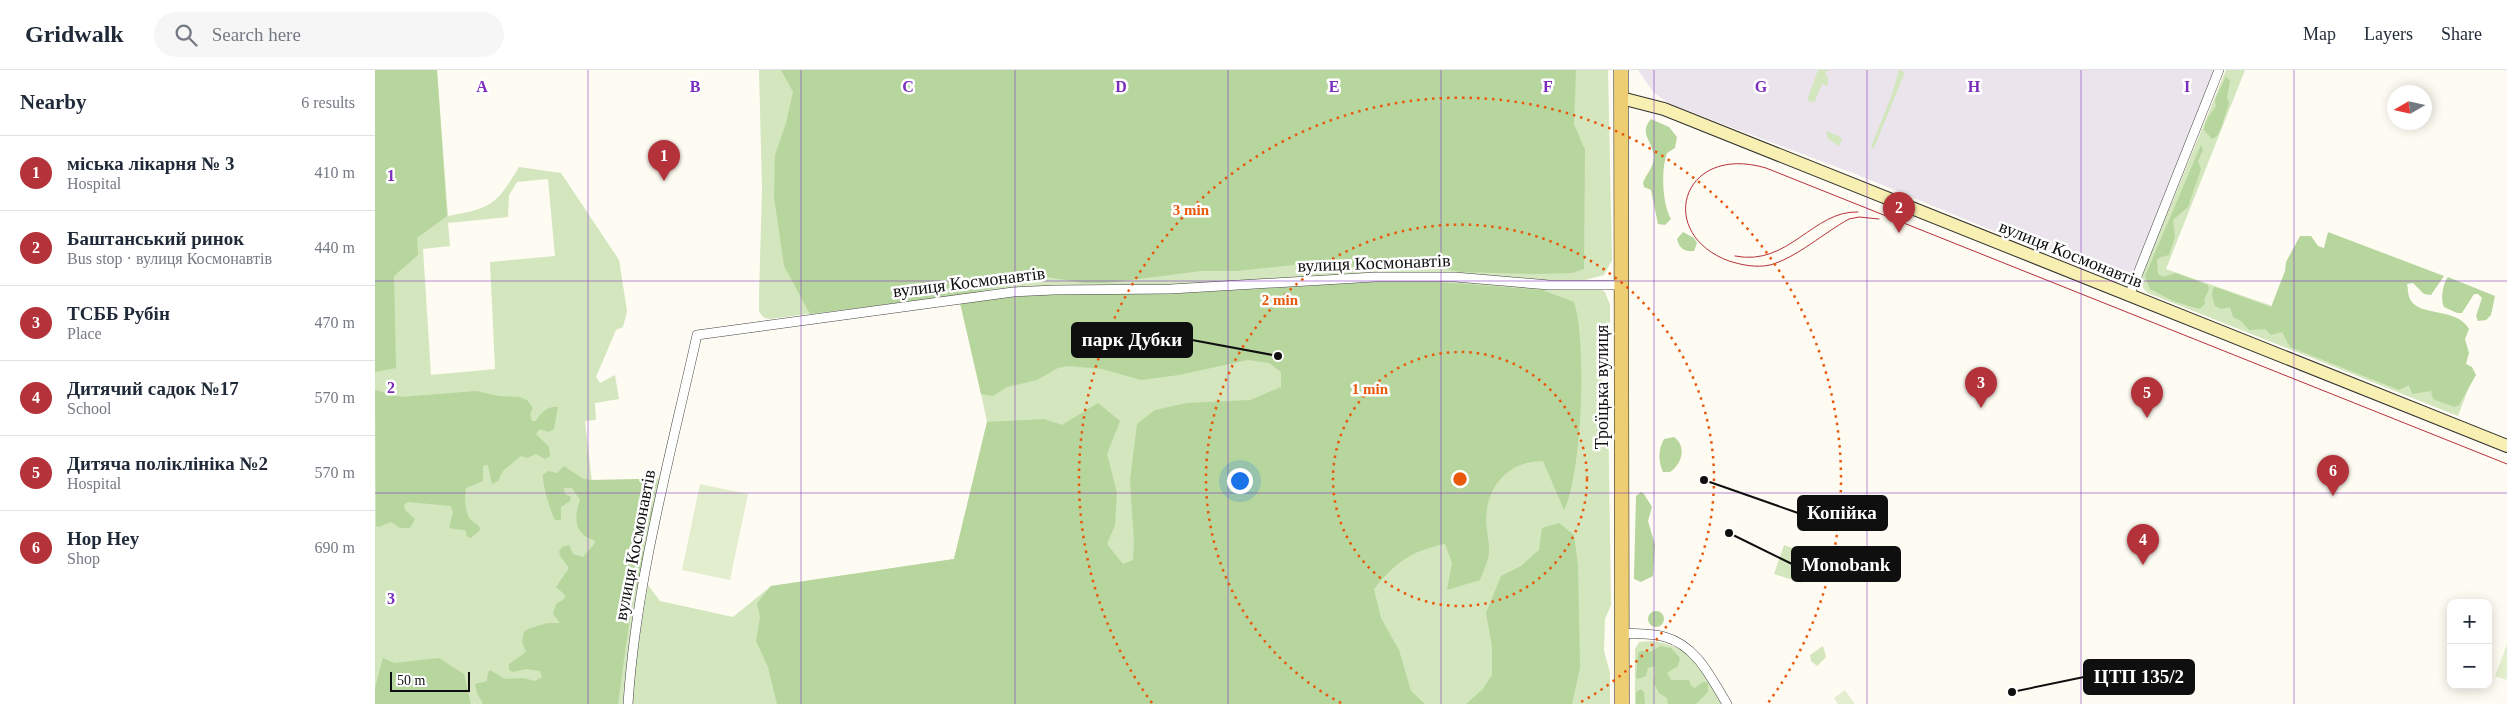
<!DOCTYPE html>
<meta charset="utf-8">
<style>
:root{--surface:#fff;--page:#f6f6f7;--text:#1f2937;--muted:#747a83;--line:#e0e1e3;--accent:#b43239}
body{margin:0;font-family:"Times New Roman",serif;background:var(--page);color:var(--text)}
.controls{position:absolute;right:15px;bottom:15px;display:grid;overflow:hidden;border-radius:10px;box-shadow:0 2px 12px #0003}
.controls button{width:45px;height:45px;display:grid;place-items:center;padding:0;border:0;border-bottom:1px solid var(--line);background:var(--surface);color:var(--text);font:25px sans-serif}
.compass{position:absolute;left:2012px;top:15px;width:45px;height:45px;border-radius:50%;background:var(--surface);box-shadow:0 2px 12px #0003;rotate:261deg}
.scale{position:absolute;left:15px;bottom:12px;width:80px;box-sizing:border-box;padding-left:5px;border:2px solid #0f0f0f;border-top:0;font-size:14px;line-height:18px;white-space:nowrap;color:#0f0f0f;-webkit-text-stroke:4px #fff;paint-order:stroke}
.you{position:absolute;left:864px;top:410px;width:18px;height:18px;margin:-12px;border:4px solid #fff;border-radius:50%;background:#1a73e8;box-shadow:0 0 0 8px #1a73e833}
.badge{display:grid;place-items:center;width:32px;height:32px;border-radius:50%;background:var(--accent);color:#fff;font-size:16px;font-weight:700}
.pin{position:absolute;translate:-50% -41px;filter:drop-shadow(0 1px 2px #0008)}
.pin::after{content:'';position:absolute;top:26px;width:18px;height:15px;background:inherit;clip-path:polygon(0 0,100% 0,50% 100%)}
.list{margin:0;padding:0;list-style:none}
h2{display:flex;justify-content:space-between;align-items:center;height:65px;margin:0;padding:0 20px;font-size:21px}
h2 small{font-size:16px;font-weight:400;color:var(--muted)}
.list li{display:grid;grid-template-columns:32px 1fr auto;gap:15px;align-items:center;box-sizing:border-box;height:75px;padding:0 20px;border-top:1px solid var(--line)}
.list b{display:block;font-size:19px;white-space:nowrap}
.list p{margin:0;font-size:16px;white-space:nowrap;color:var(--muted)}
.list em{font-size:16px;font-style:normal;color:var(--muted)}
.icon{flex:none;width:28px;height:28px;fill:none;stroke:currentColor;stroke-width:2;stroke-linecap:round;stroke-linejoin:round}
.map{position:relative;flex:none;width:2132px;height:634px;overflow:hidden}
header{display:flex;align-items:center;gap:30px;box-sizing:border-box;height:70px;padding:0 25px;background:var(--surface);border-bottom:1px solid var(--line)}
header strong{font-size:24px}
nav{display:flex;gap:28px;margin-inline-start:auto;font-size:18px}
.search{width:350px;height:45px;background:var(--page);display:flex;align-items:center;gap:12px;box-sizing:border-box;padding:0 18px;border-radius:28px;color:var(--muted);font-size:19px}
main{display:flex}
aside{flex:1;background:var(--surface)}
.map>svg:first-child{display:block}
.industrial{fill:#ebe4ec}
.green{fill:#d3e6bd;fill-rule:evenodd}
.forest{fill:#b7d69e}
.pitch{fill:#e3eece}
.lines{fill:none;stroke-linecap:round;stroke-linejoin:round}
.street-casing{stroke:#424242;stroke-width:10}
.secondary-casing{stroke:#313131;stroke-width:14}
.primary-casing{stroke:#202020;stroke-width:15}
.street{stroke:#fff;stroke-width:9}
.secondary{stroke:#f8f0b2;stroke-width:12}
.primary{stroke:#edce72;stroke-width:14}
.tram{stroke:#b43239;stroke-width:1}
.grid{fill:none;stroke:#7b2cbf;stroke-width:1;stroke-opacity:0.55}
.ring{fill:none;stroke:#e8590c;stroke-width:2.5;stroke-dasharray:2.5 5}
.labels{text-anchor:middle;stroke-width:5;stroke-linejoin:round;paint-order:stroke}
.street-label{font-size:18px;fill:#0f0f0f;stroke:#fff}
.grid-label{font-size:16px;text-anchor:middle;font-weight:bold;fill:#7b2cbf;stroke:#fff;stroke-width:5;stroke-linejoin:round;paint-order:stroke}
.centre{fill:#e8590c;stroke:#fff;stroke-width:2.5}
.ring-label{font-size:15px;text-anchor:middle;font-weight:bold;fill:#e8590c;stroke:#fff;stroke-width:5;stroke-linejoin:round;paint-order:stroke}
.leader{fill:none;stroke:#0f0f0f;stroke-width:2}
.callout-dot{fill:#0f0f0f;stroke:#fff;stroke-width:2}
.callout{fill:#0f0f0f;stroke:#0f0f0f;stroke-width:2}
.callout-label{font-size:19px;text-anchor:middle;font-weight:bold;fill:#fff}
</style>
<header>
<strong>Gridwalk</strong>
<div class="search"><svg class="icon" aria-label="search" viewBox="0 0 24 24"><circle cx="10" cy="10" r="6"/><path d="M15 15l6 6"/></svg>Search here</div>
<nav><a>Map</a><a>Layers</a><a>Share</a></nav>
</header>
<main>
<aside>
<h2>Nearby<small>6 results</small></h2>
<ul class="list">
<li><span class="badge">1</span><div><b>міська лікарня № 3</b><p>Hospital</p></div><em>410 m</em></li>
<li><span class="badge">2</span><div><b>Баштанський ринок</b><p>Bus stop · вулиця Космонавтів</p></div><em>440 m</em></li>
<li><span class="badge">3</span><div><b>ТСББ Рубін</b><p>Place</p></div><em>470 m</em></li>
<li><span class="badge">4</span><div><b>Дитячий садок №17</b><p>School</p></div><em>570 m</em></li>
<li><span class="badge">5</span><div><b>Дитяча поліклініка №2</b><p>Hospital</p></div><em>570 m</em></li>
<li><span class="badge">6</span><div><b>Hop Hey</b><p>Shop</p></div><em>690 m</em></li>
</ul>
</aside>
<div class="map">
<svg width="2132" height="634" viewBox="0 0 2132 634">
<rect width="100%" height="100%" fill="#fefbf2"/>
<path class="industrial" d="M1263,0H1839L1758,203L1748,211L1742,212L1488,107L1295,34L1279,23Z"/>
<path class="green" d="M0,0H62L73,146C117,138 121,135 144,97L186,103L244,190L252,241L248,257L241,260L221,307L225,313L240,305L244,329L220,333L221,350L210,351L217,413L286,408L258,543L248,634H0ZM173,109L180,186L115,192L120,299L56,305L48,179L75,176L73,153L133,147L134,125L142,112Z
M384,0H1233L1237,190L1229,205L1210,210L1209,218L1225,219L1230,222L1235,235V278L1227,293V323L1233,334L1236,535L1230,549L1229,581L1235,603V634H256L260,592L273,515L285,531L358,547L396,516L579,489L612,352L585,225L394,249L388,247L384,241V227L387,119Z
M1443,0H1456L1452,1L1450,5L1453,7V16L1447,14L1439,33L1432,30Z
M1524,0L1530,2L1499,78L1496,77L1516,27Z
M1851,0H1870L1791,199L2098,306L2083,346L1773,223L1768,218L1767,206Z
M1451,61L1464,66L1467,70L1464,76L1453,69Z
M1409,475L1437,485L1427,513L1399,504Z
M1275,571C1317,574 1327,602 1348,634H1260V579L1264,572Z
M1448,576L1451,587L1442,596L1436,591L1435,585Z"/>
<path class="forest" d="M0,0H62L72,146L42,168L43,185L19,206L21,298L0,302Z
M406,0H1201L1199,54L1210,80L1209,199L1197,203L1162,204L1085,202L1038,192L984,197L939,193L861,201H826L732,213H709L672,207L585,225L435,244L409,196L399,127L400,85L411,53L418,22Z
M1851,6L1855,11L1852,27L1854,33L1846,58L1842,66L1837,69L1829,60C1830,49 1836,44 1841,36L1840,30Z
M1276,49L1294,57L1302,67L1300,78L1292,83C1286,99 1287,134 1296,149L1290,155L1283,154L1276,120L1269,117L1268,113C1271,104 1279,97 1279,87C1278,71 1263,64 1276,49Z
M1826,75L1828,80L1823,91L1826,99L1813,137L1798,150L1800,167L1794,185L1786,187L1782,190L1783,204L1788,207L1801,203L1833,215L1834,219L1829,230L1830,234L1824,239L1798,231L1775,219L1770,206Z
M1308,162L1319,168L1322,173L1319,181C1309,182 1304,178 1302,169Z
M1953,162L2069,206L2056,225L2049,224L2038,213L2032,214C2033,218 2033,226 2035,229C2043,247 2082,237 2094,259L2090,269L2094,283L2091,294L2097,297L2101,305L2084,335L2079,337L2058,329L2056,321L2037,324L2034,315L2024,320L1915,277L1907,262L1896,265L1890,259L1874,260L1866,251L1858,247L1855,237L1846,239L1840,236L1837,226L1838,218L1840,217L1896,237L1910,201L1911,192L1925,166H1936L1943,176L1949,178Z
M2073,207L2120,226L2116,245L2111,250L2103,251L2101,246L2107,228L2103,224H2099L2087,243H2082L2069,237C2065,230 2068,213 2073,207Z
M1050,211L1167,220L1199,232C1212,270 1207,405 1189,440L1168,391C1134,391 1112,415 1111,449C1111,460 1115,473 1114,484C1113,492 1108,502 1105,510L1072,520L1077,493L1070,474C1036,481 1021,492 999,519L1006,548L1024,580L1036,621L1050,634H402L393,597L381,571L385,547L382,533L396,516L579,489L612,352L669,349L687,355L723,333L745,351L732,384L742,423L740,455L732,474L748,494L758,490L759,472L755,410L762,354L780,340L812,333L875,330L906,317V302L894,293L873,290L804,305L766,310L727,299L693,296L683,298L662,310L632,317L618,326L606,324L585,233L678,223L797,224L1001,212Z
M0,320L26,327L101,321L124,326L144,327L152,330L158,338L155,344L157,351H161C165,343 174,335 183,337L179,359L173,362L165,359L161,364L174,377L175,386L170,389L161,384L152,388L146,386L128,401L123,411L117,414L113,395L108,396V411L91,418C89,426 90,446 97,451C99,453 102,454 104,456L105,460L96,468L92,467L91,461C85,458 79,461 74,457L78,443L76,436L33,432L29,435L30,440L40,449L35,458H25L16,452L4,457L1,456Z
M1299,367C1312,376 1307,394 1295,402H1288C1283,391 1283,380 1289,369Z
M189,396L207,408L214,410L263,409L280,411L282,414L277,426V445L268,460V489L262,518L250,531L255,546L243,634H108L102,623L100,614L112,611L113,602L115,600L130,609L148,608L160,611L167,607L165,601L151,599L138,602L134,600V594L151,582L147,572L149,562L153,559L172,553H185L178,544L181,534L189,529L190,525L181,517L194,498L185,486L184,481L187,477L194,475L198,484L208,487L220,473L219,470C198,464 199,447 205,430L197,418H189L190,424L196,427L195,431L186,437V450H180C176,443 167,414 168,405L173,401L182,403Z
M1266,422L1269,424L1277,437L1273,451L1280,475L1278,506L1266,512L1259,509V506L1261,426Z
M1184,453L1199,465L1203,495L1205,598L1197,634H1091L1108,619L1117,605V576L1111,543L1126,506L1146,496L1164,480L1167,458Z
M1273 549a8 8 0 1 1 16 0a8 8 0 1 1-16 0Z
M1285,576L1296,578L1305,588L1303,596L1292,603L1296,610H1314L1316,616L1320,618L1328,612L1333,613V622L1321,634H1293L1292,628L1284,623L1278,612L1280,606L1279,596L1273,598L1271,606L1263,609L1261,607L1263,583L1266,581L1275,582Z
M8,588L19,593L64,588L89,604L96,634H0V618Z
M1266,619L1269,622L1270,634H1261V622Z"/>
<path class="pitch" d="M325,414L373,424L355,510L307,500Z
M2132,574V610L2120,606Z
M1470,620L1480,634H1463L1459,628Z"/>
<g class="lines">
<defs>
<path id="street" d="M1754,226L1844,0
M1247,563C1261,564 1277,563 1290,567C1322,576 1336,608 1352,634
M253,634C261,510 295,387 322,265L638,222L679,220L796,219L1000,207H1080L1174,215H1247"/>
<path id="secondary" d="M1246,28L1289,39L2132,376"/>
<path id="primary" d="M1246,0L1247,634"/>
</defs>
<use href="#street" class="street-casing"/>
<use href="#secondary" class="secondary-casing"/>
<use href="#primary" class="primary-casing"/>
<use href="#street" class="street"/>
<use href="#secondary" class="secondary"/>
<use href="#primary" class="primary"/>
<path class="tram" d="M1504,149L1484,147L1474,149C1450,162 1421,188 1395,195C1381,198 1367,195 1354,191C1280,164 1306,73 1391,98L2132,394
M1360,186C1414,197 1438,140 1483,142"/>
</g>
<path class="grid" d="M213,0V634M426,0V634M640,0V634M853,0V634M1066,0V634M1279,0V634M1492,0V634M1706,0V634M1919,0V634M0,211H2132M0,423H2132"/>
<g class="ring">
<circle cx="1085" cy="409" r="127"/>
<path d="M966 633A254 254 0 1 1 1204 633"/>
<path d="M777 633A381 381 0 1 1 1393 633"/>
</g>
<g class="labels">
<g class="street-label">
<text transform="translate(1696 184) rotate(22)" y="6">вулиця Космонавтів</text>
<text transform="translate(999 193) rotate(-2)" y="6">вулиця Космонавтів</text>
<text transform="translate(594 212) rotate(-7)" y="6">вулиця Космонавтів</text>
<text transform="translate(1227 317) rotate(-90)" y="6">Троїцька вулиця</text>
<text transform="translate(260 475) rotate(-79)" y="6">вулиця Космонавтів</text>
</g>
</g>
<g class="grid-label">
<text x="107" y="22">A</text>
<text x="320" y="22">B</text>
<text x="533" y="22">C</text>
<text x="746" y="22">D</text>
<text x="959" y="22">E</text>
<text x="1173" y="22">F</text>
<text x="1386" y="22">G</text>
<text x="1599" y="22">H</text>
<text x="1812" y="22">I</text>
<text x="16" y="111">1</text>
<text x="16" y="323">2</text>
<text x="16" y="534">3</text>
</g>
<circle cx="1085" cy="409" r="8" class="centre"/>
<g class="ring-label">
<text x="816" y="145">3 min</text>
<text x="905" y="235">2 min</text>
<text x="995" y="324">1 min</text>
</g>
<path class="leader" d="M903 286L817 270M1329 410L1423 443M1354 463L1417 494M1637 622L1709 607"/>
<g class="callout-dot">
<circle cx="903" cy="286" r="5"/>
<circle cx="1329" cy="410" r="5"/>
<circle cx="1354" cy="463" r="5"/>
<circle cx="1637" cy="622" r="5"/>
</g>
<g class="callout">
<rect x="697" y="253" width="120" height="34" rx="5"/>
<rect x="1423" y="426" width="89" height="34" rx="5"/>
<rect x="1417" y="477" width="108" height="34" rx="5"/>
<rect x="1709" y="590" width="110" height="34" rx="5"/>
</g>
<g class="callout-label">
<text x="757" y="276">парк Дубки</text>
<text x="1467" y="449">Копійка</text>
<text x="1471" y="501">Monobank</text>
<text x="1764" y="613">ЦТП 135/2</text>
</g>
</svg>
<div class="controls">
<button>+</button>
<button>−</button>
</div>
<svg class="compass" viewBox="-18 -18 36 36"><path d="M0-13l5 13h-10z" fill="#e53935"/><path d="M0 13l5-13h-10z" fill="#747a83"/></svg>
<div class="scale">50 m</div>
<div class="you"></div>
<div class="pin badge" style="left:289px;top:111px">1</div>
<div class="pin badge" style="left:1524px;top:163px">2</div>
<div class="pin badge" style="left:1606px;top:338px">3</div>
<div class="pin badge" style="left:1768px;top:495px">4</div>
<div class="pin badge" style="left:1772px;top:348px">5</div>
<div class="pin badge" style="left:1958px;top:426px">6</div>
</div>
</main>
